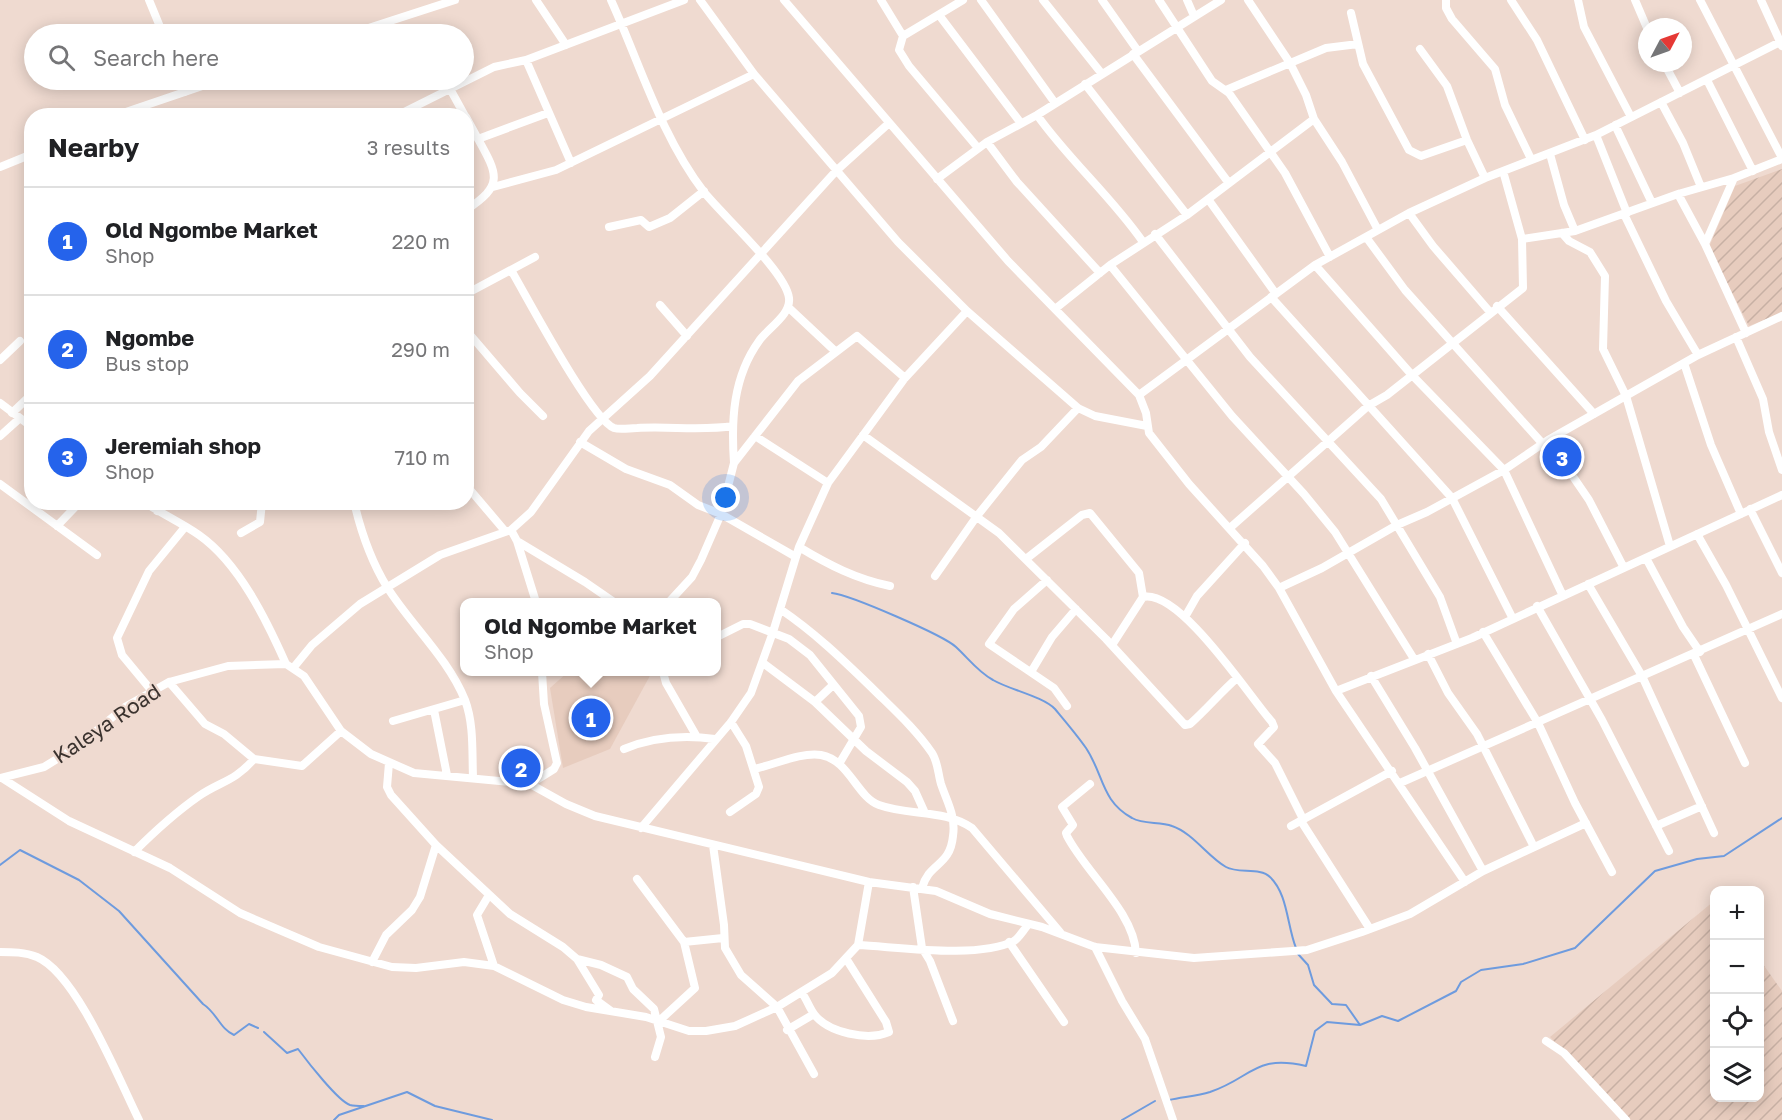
<!DOCTYPE html>
<meta charset="utf-8">
<style>
:root{--surface:#fff;--page:#f2f2f2;--text:#202124;--muted:#757577;--line:#e0e0e0;--accent:#2563eb}
body{margin:0;font-family:"Golos Text",sans-serif;background:var(--page);color:var(--text)}
.controls{position:absolute;right:18px;bottom:18px;display:grid;overflow:hidden;border-radius:12px;box-shadow:0 3px 15px #0003}
.controls button{width:54px;height:54px;display:grid;place-items:center;padding:0;border:0;border-bottom:2px solid var(--line);background:var(--surface);color:var(--text);font:30px sans-serif}
.compass{position:absolute;left:1638px;top:18px;width:54px;height:54px;border-radius:50%;background:var(--surface);box-shadow:0 3px 15px #0003;rotate:49deg}
.you{position:absolute;left:726px;top:498px;width:21px;height:21px;margin:-15px;border:4px solid #fff;border-radius:50%;background:#1a73e8;box-shadow:0 0 0 9px #1a73e833}
.badge{display:grid;place-items:center;width:39px;height:39px;border-radius:50%;background:var(--accent);color:#fff;font-size:20px;font-weight:700}
.pin{position:absolute;translate:-50% -50%;border:3px solid #fff;box-shadow:0 2px 6px #0006}
.popup{position:absolute;left:460px;top:598px;width:261px;height:78px;box-sizing:border-box;display:grid;place-content:center;border-radius:12px;background:var(--surface);filter:drop-shadow(0 2px 4px #0005);font-size:20px;white-space:nowrap;color:var(--muted)}
.popup b{font-size:22px;color:var(--text)}
.popup::after{content:'';position:absolute;left:50%;top:100%;margin-left:-12px;border:12px solid transparent;border-top-color:var(--surface)}
.list{margin:0;padding:0;list-style:none}
h2{display:flex;justify-content:space-between;align-items:center;height:78px;margin:0;padding:0 24px;font-size:26px}
h2 small{font-size:20px;font-weight:400;color:var(--muted)}
.list li{display:grid;grid-template-columns:39px 1fr auto;gap:18px;align-items:center;box-sizing:border-box;height:108px;padding:0 24px;border-top:2px solid var(--line)}
.list b{display:block;font-size:22px;white-space:nowrap}
.list p{margin:0;font-size:20px;white-space:nowrap;color:var(--muted)}
.list em{font-size:20px;font-style:normal;color:var(--muted)}
.icon{flex:none;width:33px;height:33px;fill:none;stroke:currentColor;stroke-width:2;stroke-linecap:round;stroke-linejoin:round}
.map{position:relative;flex:none;width:1782px;height:1120px;overflow:hidden}
.search{position:absolute;background:var(--surface);box-shadow:0 3px 15px #0003;left:24px;top:24px;width:450px;height:66px;display:flex;align-items:center;gap:15px;box-sizing:border-box;padding:0 21px;border-radius:33px;color:var(--muted);font-size:22px}
.panel{position:absolute;background:var(--surface);box-shadow:0 3px 15px #0003;left:24px;top:108px;width:450px;height:402px;border-radius:24px}
.map>svg:first-child{display:block}
.built{fill:#e7ccbe}
.industrial{fill:url(#industrial-furrows)}
.lines{fill:none;stroke-linecap:round;stroke-linejoin:round}
.stream{stroke:#6e9bde;stroke-width:2}
.street{stroke:#fff;stroke-width:8}
.labels{text-anchor:middle;stroke-width:4.5;stroke-linejoin:round;paint-order:stroke}
.street-label{font-size:21px;fill:#3a322e;stroke:#efdad0}
</style>
<div class="map">
<svg width="1782" height="1120" viewBox="0 0 1782 1120">
<defs>
<pattern id="industrial-furrows" width="10" height="10" patternUnits="userSpaceOnUse" patternTransform="scale(1.5)"><rect width="10" height="10" fill="#e7ccbe"/><path d="M-1 1l2-2M0 10L10 0M9 11l2-2" fill="none" stroke="#c7b0a4"/></pattern>
</defs>
<rect width="100%" height="100%" fill="#efdad0"/>
<path class="built" d="M568,672H652L610,749L563,768L550,688Z"/>
<path class="industrial" d="M1782,169V313L1749,326L1709,247L1735,186Z
M1714,901V1098H1760V960L1782,991V1120H1631L1550,1037Z"/>
<g class="lines">
<path class="stream" d="M832,593C850,595 943,635 956,647C968,658 978,672 993,680C1010,690 1042,696 1055,709C1065,721 1077,735 1086,748C1104,775 1101,801 1132,818C1144,825 1160,821 1172,826C1193,833 1208,857 1226,867C1238,874 1260,867 1270,877C1288,894 1287,926 1296,948
M0,865L20,850L79,880L119,911L203,1004C217,1013 220,1029 234,1035L249,1024L258,1028
M1298,954L1308,965L1314,985L1332,1004L1346,1005L1360,1025
M264,1032L287,1053L298,1049C307,1061 338,1101 350,1105C354,1106 360,1106 364,1106
M1169,1100C1182,1097 1197,1096 1210,1092C1252,1078 1254,1054 1306,1066L1315,1031L1327,1022L1360,1025L1382,1016L1398,1021L1456,991L1461,982L1481,970L1523,964L1575,948L1655,871L1697,859L1724,856L1782,818
M334,1120L339,1115L407,1092L435,1106L492,1120
M1122,1120L1155,1101"/>
<path class="street" d="M149,0L163,34
M536,0L566,45
M611,0C640,64 661,136 704,192C722,215 786,272 789,298C791,315 768,328 759,341C733,377 731,420 734,463
M700,0L754,74L898,242L967,311L1078,408L1095,416L1147,426
M784,0L1008,261L1139,395L1146,413L1149,433L1189,484L1263,566L1279,588L1336,691L1465,882
M881,0L903,36
M963,0L903,36L899,50L909,66L978,148
M981,0L1055,103
M1043,0L1102,74
M1102,0L1138,51
M1159,0L1212,81L1229,93L1285,173L1330,257
M1187,0L1194,16
M1248,0L1290,63L1306,95L1314,119L1342,162L1378,230
M1446,0V8L1452,19L1495,69L1505,105L1531,159
M1511,0L1537,40L1585,140
M1578,0L1584,27L1631,117
M1635,0L1647,28
M1700,0L1782,158
M1761,0L1782,46
M1351,13L1363,64L1409,150L1421,156L1467,140
M939,15L1020,122
M350,34L455,0
M1420,49L1447,86L1467,140L1485,178
M1133,54L1228,182
M526,60L571,163
M1664,63L1680,93
M180,80L185,92
M1707,80L1753,171
M1085,84L1187,215
M449,87L465,116
M1226,90L1326,48L1358,44
M1661,102L1683,143L1701,187
M1037,115C1069,160 1111,196 1143,242
M114,116L220,80
M396,116L494,67L526,60L684,0
M466,117L478,139L548,113
M1615,125L1652,203
M1596,135L1627,213
M987,142L1017,182L1100,273
M1550,154L1564,205L1575,231
M0,167L32,154
M937,179L987,142L1037,115L1221,0
M493,187L556,170L754,74
M1678,194L1705,244
M1208,199L1276,294
M466,210C504,185 498,175 478,139
M1409,213L1433,246L1490,312
M1624,214L1666,301L1698,355
M609,227L641,220L649,227L670,218L704,191
M1562,233L1569,241L1590,252L1605,276L1603,349L1626,396L1670,546
M1155,234L1250,357L1381,499L1440,597L1457,644
M1366,237L1405,290L1542,443
M1522,239L1575,231L1678,194L1734,178
M1110,265L1232,416L1304,494L1335,532L1414,659
M1315,265L1411,374L1504,470L1563,596
M511,270C527,297 591,419 614,428C620,430 630,428 637,428C669,426 702,431 733,426
M466,294L535,257
M1271,297L1452,498L1513,619
M660,305L687,336
M1497,306L1594,414
M788,307L835,351
M1055,309L1110,265L1187,215L1314,119
M466,330L520,393L543,416
M1746,333L1705,244L1734,178L1782,159
M1736,337L1763,399L1769,432L1782,470
M0,360L20,341
M1684,363L1711,445L1741,514
M1139,395L1315,265L1409,213L1485,178L1596,135L1782,41
M0,403L32,427
M12,413L32,394
M863,435L999,533L1106,639L1185,725L1190,724C1207,709 1220,693 1237,678
M0,436L19,419
M755,436L828,483
M1548,440L1589,500L1624,568
M580,442L626,469L670,485L698,505L721,514L796,557
M0,484L97,555
M466,485L505,531
M144,502C162,514 182,523 199,535C239,563 267,621 286,664
M354,502C361,532 371,561 387,587C411,625 448,658 465,700C474,724 472,752 473,777
M1750,509L1782,573
M157,511L163,502
M57,526L80,502
M1231,527L1368,406L1387,395L1523,288L1522,239L1503,171
M511,530L517,541L585,582L614,602
M241,533L260,522L262,502
M1697,534L1726,585L1782,698
M517,541L536,602
M799,547C829,565 856,579 890,586
M1646,558L1683,627L1700,652
M1026,559L1082,515L1090,513L1139,573L1143,597
M935,576L977,516L1022,460L1041,447L1078,408
M1047,580L1014,609L989,644L1054,688L1067,706
M1588,584L1642,676L1714,833
M1279,588L1322,568L1397,525L1427,512L1504,470L1548,440L1698,355L1782,316
M669,602L692,577L701,560L721,514L734,463L798,381L857,336L905,378
M1537,606L1602,720L1669,851
M780,609C814,632 841,658 870,686C892,708 915,728 932,753C938,762 938,774 941,784C947,802 956,816 953,836C950,867 929,862 922,888
M1185,617L1197,596L1245,543
M1483,632L1538,723L1575,803L1612,872
M717,637L743,624H750L789,639L810,655L859,716L861,727L839,764
M1112,645L1143,597C1180,589 1249,696 1272,722L1274,727L1258,744L1275,763L1303,819
M1428,654L1448,693L1477,734L1534,847
M1694,655L1745,763
M763,663L815,702L866,751L907,782L915,791L924,811
M294,667L312,645L360,604L440,555L511,530L531,512L589,431L650,376L836,171L888,124
M663,672L666,683L697,737
M1031,672L1052,637L1076,609
M1371,676L1415,748L1483,871
M169,682L205,724L224,734L254,759L302,766L341,731
M151,690L122,655L117,638L149,571L185,527
M1336,691L1472,638L1782,495
M815,702L833,685
M434,710L447,775
M393,721L465,700
M624,749C653,737 685,735 715,739
M754,769C774,765 800,752 821,755C849,760 857,797 879,805C909,816 945,809 972,828L1060,932
M0,778L44,767L75,748L125,707L169,682L228,666L286,664L304,676L341,731L371,754L414,773L530,784L566,804L595,816L869,882L936,891L990,914L1042,927L1095,947L1194,958L1307,950L1362,932L1410,914L1483,871L1586,823
M2,778L69,821L170,868L240,913L319,947L392,967L416,968L464,962L494,966L563,1000L586,1007L646,1017L689,1031H706L735,1026L777,1007L832,973L858,945L869,882
M1400,783L1782,614
M530,784L554,769L557,763L544,704L542,672
M1090,784L1062,807L1073,825L1066,833L1067,836C1086,873 1134,912 1136,953
M730,812L756,794L759,787L746,746L731,722
M1301,821L1370,929
M1291,826L1392,771
M1656,826L1702,806
M641,828L731,722L751,693L773,632L799,547L828,483L905,378L967,311
M436,845L510,914L563,947L577,959L601,965L627,977L633,989L654,1009L661,1037L655,1057
M713,845L724,925L725,948L741,975L777,1007L814,1074
M134,852C154,832 176,812 199,796C221,781 234,782 254,759
M637,879L684,942L723,938
M913,887L922,948L930,961L953,1021
M489,895L477,915L494,966
M1009,942L1064,1022
M858,945C899,947 978,959 1014,941C1019,938 1024,929 1029,924
M1095,947L1122,1001L1145,1039L1173,1120
M0,952C12,952 25,952 37,957C77,974 119,1080 139,1120
M577,959L599,995L596,1000L611,1011
M372,962L386,935L412,910L420,897L436,845L391,795L387,787L389,763
M802,993C807,1000 809,1007 814,1014C828,1033 868,1041 889,1032L886,1022L847,960
M658,1022L695,988L684,942
M787,1030L814,1014
M1546,1041L1564,1053L1626,1120"/>
</g>
<g class="labels">
<g class="street-label">
<text transform="translate(107 724) rotate(-34)" y="7">Kaleya Road</text>
</g>
</g>
</svg>
<div class="controls">
<button>+</button>
<button>−</button>
<button><svg class="icon" aria-label="locate" viewBox="0 0 24 24"><circle cx="12" cy="12" r="6"/><path d="M12 2v4M12 18v4M2 12h4M18 12h4"/></svg></button>
<button><svg class="icon" aria-label="layers" viewBox="0 0 24 24"><path d="M12 4l9 5-9 5-9-5zM3 14l9 5 9-5"/></svg></button>
</div>
<svg class="compass" viewBox="-18 -18 36 36"><path d="M0-13l5 13h-10z" fill="#e53935"/><path d="M0 13l5-13h-10z" fill="#757577"/></svg>
<div class="you"></div>
<div class="pin badge" style="left:591px;top:718px">1</div>
<div class="popup"><b>Old Ngombe Market</b>Shop</div>
<div class="pin badge" style="left:521px;top:768px">2</div>
<div class="pin badge" style="left:1562px;top:457px">3</div>
<div class="search"><svg class="icon" aria-label="search" viewBox="0 0 24 24"><circle cx="10" cy="10" r="6"/><path d="M15 15l6 6"/></svg>Search here</div>
<section class="panel">
<h2>Nearby<small>3 results</small></h2>
<ul class="list">
<li><span class="badge">1</span><div><b>Old Ngombe Market</b><p>Shop</p></div><em>220 m</em></li>
<li><span class="badge">2</span><div><b>Ngombe</b><p>Bus stop</p></div><em>290 m</em></li>
<li><span class="badge">3</span><div><b>Jeremiah shop</b><p>Shop</p></div><em>710 m</em></li>
</ul>
</section>
</div>
